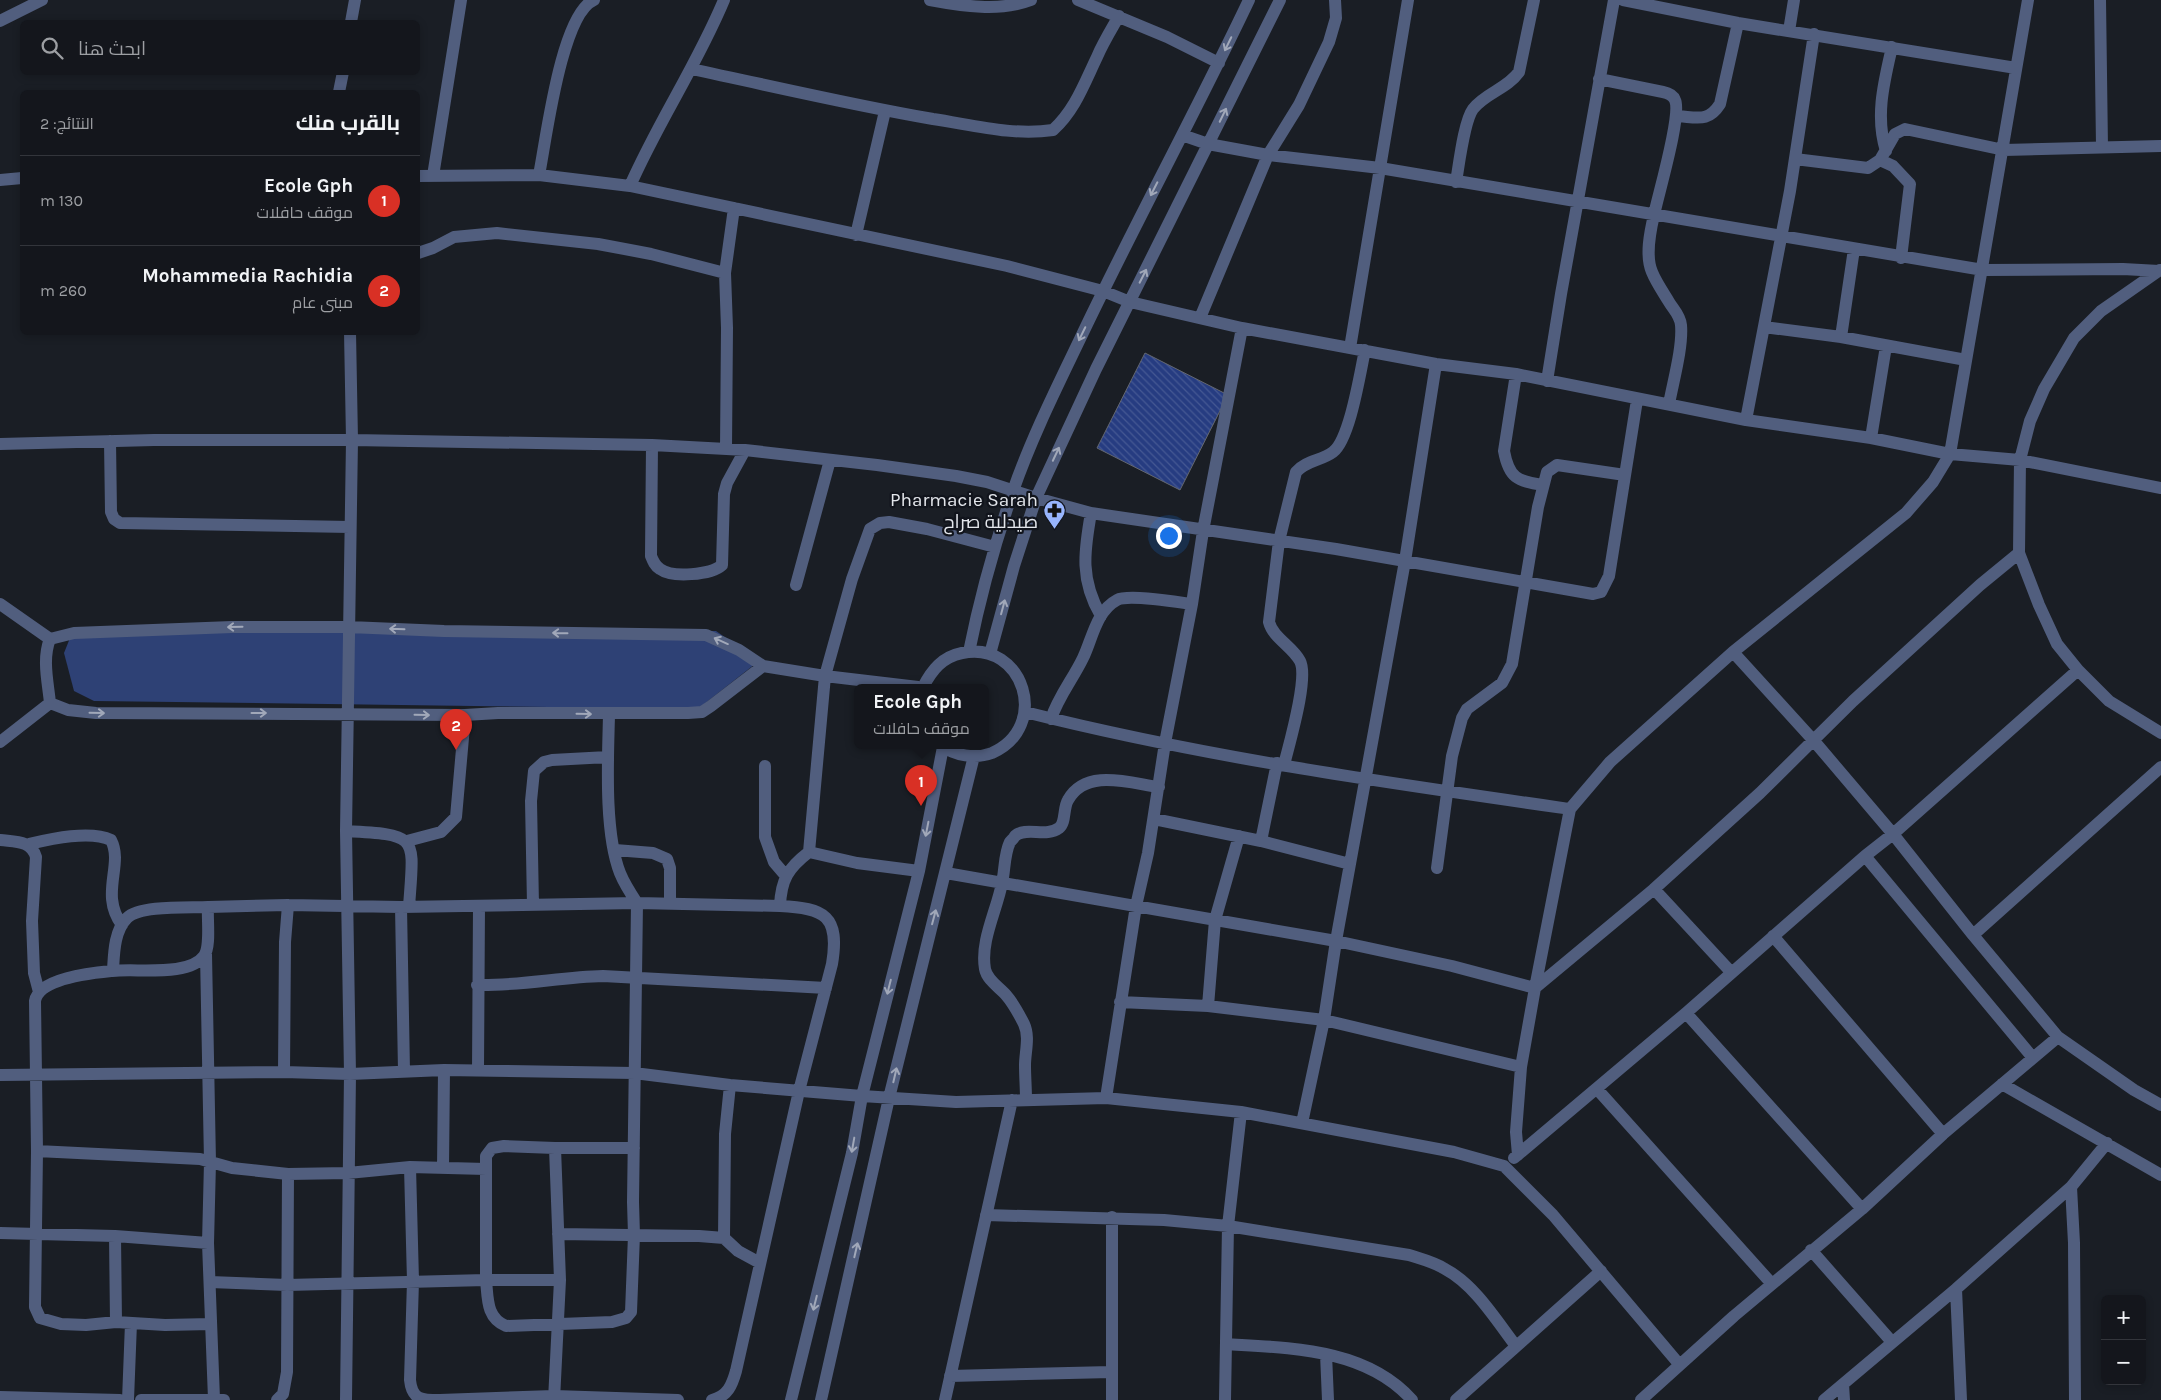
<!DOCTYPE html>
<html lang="ar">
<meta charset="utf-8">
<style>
:root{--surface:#14161c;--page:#1d1f25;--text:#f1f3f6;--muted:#9d9fa3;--line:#33353b;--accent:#d93025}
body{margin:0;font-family:Karla,Cairo,sans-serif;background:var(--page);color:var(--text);direction:rtl}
.controls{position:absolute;right:15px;bottom:15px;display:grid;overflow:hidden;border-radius:8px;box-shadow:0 2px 8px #0003}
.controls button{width:45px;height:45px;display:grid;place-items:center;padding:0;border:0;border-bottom:1px solid var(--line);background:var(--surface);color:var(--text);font:25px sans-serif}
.you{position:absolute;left:1168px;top:535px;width:18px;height:18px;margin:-12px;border:4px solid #fff;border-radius:50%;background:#1a73e8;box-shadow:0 0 0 8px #1a73e833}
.badge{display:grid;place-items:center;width:32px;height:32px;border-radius:50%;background:var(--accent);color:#fff;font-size:16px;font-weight:700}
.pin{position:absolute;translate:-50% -41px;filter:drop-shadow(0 1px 2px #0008)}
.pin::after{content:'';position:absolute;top:26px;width:18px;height:15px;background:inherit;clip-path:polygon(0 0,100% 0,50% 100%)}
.popup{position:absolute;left:854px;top:684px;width:135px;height:65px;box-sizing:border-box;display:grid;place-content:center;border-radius:8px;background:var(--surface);filter:drop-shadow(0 1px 4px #0005);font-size:16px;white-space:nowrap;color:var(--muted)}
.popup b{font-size:19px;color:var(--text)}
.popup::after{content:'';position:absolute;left:50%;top:100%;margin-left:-10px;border:10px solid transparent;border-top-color:var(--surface)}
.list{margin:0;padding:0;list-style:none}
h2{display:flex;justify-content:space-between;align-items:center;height:65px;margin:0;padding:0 20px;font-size:21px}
h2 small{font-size:16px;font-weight:400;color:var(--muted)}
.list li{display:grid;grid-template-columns:32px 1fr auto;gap:15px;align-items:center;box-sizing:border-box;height:90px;padding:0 20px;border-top:1px solid var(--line)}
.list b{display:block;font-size:19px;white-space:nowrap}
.list p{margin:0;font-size:16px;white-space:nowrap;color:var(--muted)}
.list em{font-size:16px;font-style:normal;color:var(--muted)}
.icon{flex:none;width:28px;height:28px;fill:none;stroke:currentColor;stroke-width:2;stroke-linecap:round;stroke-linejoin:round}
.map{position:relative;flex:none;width:2161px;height:1400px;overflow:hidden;direction:ltr}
.search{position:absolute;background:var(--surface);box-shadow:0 2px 8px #0003;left:20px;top:20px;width:400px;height:55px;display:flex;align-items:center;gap:12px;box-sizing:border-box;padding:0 18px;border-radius:8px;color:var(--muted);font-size:19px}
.panel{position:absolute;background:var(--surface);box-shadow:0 2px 8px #0003;left:20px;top:90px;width:400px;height:245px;border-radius:8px;direction:rtl}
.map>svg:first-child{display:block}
.green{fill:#2e4175}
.building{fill:url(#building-back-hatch);stroke:#636770}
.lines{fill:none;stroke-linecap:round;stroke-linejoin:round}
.minor{stroke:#515e7e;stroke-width:12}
.oneway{stroke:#a1a8b9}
.labels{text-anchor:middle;stroke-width:4.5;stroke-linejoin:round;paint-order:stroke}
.poi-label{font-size:19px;fill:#e2e5ea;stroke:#11141c;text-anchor:end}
</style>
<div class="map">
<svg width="2161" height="1400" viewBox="0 0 2161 1400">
<defs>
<pattern id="building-back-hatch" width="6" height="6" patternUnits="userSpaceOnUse" patternTransform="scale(1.25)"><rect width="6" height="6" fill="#263c81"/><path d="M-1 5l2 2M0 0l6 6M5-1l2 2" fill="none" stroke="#455893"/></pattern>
</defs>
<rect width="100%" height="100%" fill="#1a1e25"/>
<path class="green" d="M233,630L716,631L759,661L699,708H631L94,701L74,691L64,653L72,633Z"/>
<path class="building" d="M1145,353L1228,395L1180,490L1097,448Z"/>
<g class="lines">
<path class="minor" d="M930,0C962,6 1000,12 1031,0
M1078,0L1167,37L1219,63
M1623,0L1738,23L2016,68
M2100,0L2102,147
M0,21L42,0
M351,22L355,0
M1789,31L1794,0
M691,69C772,86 852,105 933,119C973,125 1013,136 1053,130C1075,110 1084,84 1097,57C1103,43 1111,30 1119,16
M1599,79L1663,92C1668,93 1673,95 1675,100C1682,115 1658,195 1654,215C1650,232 1645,256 1652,272C1656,282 1663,292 1669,302C1673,309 1680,315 1681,325C1683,347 1673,382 1669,404
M339,92L343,72
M1676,116C1697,117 1708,123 1720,104L1738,23
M1182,135L1208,144L1268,155L1380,168L1983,270L2123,269L2159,271
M1886,151C1875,116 1884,82 1892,47
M1795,159L1868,168L1880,160L1895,134L1905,129L2004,150L2161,146
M1880,160L1893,166L1910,184L1901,258
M539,175C546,141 561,14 594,0
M418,176L539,175L630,186L1007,266L1103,291L1130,302L1242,328L1436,364L1516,374L1746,420L1871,438L1950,454L2020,460L2161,488
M433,176L461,0
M0,180L22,178
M1456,182C1459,165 1464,121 1473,109C1485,93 1507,89 1519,72L1534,0
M630,186C658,122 697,65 724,0
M856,235L885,111
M1854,249L1841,337L1966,360
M418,253L433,248L454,237L497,233L598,244L651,254L725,273
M2160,270L2101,311L2074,338L2044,389L2030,421L2020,460L2019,553L2039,605L2057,644L2078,670L2109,701L2161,733
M1200,318L1268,155L1299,105L1329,42L1336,18L1335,0
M1764,327L1841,337
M1350,348L1408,0
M1516,374L1504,451C1509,478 1517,481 1543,485
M1547,381L1561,294L1614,0
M1746,420L1790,191L1814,34
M1871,438L1886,346
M110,441L111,512L114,519L120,523L350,527
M0,444L154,440H352L652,445L745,450L877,465L956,476L987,482L1036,498L1091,513L1336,549L1593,594L1601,592L1609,576L1637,400
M652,445L651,556C653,561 655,566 660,569C672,578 711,575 722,565L724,494L727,483L745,450
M726,448L727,328L725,273L734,208
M1091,513C1084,552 1080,580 1101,616
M796,585L830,460
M0,604L50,639L74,633L232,627H349L444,631L706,635L739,650L763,666L825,676L918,687
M969,652C980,597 995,543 1013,491C1031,439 1056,389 1080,339C1134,225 1195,114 1249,0
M1733,652L1814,741L1893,834L1973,935L2058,1037L2134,1090L2161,1105
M990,654L1014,566L1036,498L1096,369L1280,0
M923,687C932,670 942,657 962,653C1024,640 1051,727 992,753C976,759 954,756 941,745
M50,703L68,710L96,713L465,715L498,713H688L702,712L711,706L763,666
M50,703C48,682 42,659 50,639
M1025,712C1203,757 1388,783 1570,809
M1051,719C1058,697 1073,679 1083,658C1092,640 1096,611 1117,600C1128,594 1177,602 1192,604
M0,742L50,703
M1284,765C1289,744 1309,678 1300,661C1292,646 1273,638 1269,622L1279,541L1296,472C1307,460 1321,461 1333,452C1350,439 1360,373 1365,350
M765,766V837L774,862L786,876
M1154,819L1261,841L1350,864
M346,831C420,835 414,835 409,907
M0,840C15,842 31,840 36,857L32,921L34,973L39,992
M407,841L441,832L456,817L465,715
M1261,841L1277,763
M29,844C51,839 90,830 111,840C124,865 99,894 122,925
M615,850L653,853L667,859L670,868V904
M1865,856L2033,1058
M1437,868L1452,756L1462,718L1467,709L1502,683L1512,664L1538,507L1547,472L1557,465L1625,475
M919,871L857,863L809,852L825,676L852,579L870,529L880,523L889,522L927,529L995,547
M946,873L1336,941L1452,966L1535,988L1654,889L1760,793L1853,701L1980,585L2019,553
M1654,889L1731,972
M533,905L531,801L534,771L544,762L552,760L608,757
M401,907L404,1071
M1973,935L2161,767
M1773,936L1943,1134
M206,954L210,1162L208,1243L214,1399
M113,970C114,954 114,931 127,918C140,905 189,908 208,907
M477,985C520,986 561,977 603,976L826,988
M1120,1002L1208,1006L1324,1020L1521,1067
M1208,1006L1215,920L1239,836
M1686,1013L1862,1209
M478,1070L479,906
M284,1072L285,942L288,905
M0,1075L284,1072L350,1074L444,1070L634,1073L730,1085L862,1096L956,1102L1106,1098L1241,1112L1454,1152L1504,1166L1553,1215L1679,1364
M2002,1084L2161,1175
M1597,1089L1772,1284
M1106,1098L1136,906L1148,853L1165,743L1192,604L1203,531L1242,328
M1026,1100C1026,1088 1025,1077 1025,1065C1025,1052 1030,1037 1024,1024C1019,1014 1013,1003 1006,995C999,987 987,980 985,969C980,941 997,910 1002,883C1005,870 1004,854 1010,842C1010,842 1015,837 1015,836C1026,826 1046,838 1059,828C1066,823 1063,808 1068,800C1086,768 1129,783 1159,787
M1302,1123L1324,1020L1336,941L1405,561L1436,364
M504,1146L555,1148L560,1280H486V1156L492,1148Z
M555,1148H634
M37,1151L200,1159L232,1168L288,1174L348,1173L410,1167L486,1169
M1518,1155L1516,1132L1521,1067L1535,988L1570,809L1610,762L1733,652L1906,513L1933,482L1950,454L2028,0
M1514,1158L1686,1013L1865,856L1893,834L2078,670
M410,1167L413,1281L410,1380C412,1400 422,1400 439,1400
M443,1168L444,1070
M2071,1187L2074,1243L2075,1400
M986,1215L1164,1220L1228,1226L1409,1255C1421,1259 1434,1262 1445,1269C1475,1285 1496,1320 1516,1346
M0,1233L115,1236L208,1243
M558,1234L699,1236L724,1238L725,1134L730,1085
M115,1236L116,1322
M724,1238L738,1251L760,1263
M1811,1250L1892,1342
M210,1282L287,1285L486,1280C488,1298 486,1318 506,1326L612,1322L626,1318L631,1312L634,1235L633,1202L637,903C631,894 624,883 620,873C604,832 608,758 609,715
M1956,1289L1961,1400
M211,1324L165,1325L116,1322L86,1325L61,1324L40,1318L35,1307L37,1151L35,1001C39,978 92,973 112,971C136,968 189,977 204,956C211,947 207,919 208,907L288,905L401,907L637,903L780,906C781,880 788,868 809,852
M1226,1344C1290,1348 1366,1348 1412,1400
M1326,1354L1328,1400
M950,1376L1111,1372
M1843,1384L1844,1400
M0,1397L120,1400
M128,1400L131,1323
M141,1400H224
M277,1400L283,1394L287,1372L288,1174
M346,1400L350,1074L346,831L352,440L350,332
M440,1400L554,1396L678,1400
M554,1400L560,1280
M712,1400C728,1396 732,1385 736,1371L799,1091L832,964C840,916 825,908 780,906
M791,1400L852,1153L862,1096L919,871L943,747
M821,1400L889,1098L974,756
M945,1400L1012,1100
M1112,1400V1217
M1225,1400L1228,1226L1241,1112
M1456,1400L1601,1271
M1641,1400L1734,1316L1862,1209L1943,1134L2058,1037
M1824,1400L1956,1289L2071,1187L2107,1143"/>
</g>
<defs><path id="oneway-shaft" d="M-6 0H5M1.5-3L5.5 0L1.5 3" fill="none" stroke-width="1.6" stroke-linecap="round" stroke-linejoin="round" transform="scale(1.25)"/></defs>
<g class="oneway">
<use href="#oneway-shaft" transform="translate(1228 44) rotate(116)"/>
<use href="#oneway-shaft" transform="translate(1223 115) rotate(-64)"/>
<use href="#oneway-shaft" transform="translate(1154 189) rotate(117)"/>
<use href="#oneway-shaft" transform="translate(1143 276) rotate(-63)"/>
<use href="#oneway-shaft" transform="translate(1082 334) rotate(116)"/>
<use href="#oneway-shaft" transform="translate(1056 454) rotate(-65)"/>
<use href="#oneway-shaft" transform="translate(1003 607) rotate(-75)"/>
<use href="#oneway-shaft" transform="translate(235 627) rotate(179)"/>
<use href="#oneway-shaft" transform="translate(397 629) rotate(-178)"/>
<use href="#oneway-shaft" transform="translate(560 633) rotate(-179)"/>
<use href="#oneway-shaft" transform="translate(721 641) rotate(-156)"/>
<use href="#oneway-shaft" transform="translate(97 713) rotate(1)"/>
<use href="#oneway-shaft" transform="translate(259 713)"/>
<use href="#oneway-shaft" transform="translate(584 714) rotate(1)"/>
<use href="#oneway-shaft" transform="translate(422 715) rotate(1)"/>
<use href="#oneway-shaft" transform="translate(927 829) rotate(101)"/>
<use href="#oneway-shaft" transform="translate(934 917) rotate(-75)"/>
<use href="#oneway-shaft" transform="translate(889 987) rotate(104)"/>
<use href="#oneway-shaft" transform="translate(895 1075) rotate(-77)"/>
<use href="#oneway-shaft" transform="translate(853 1145) rotate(100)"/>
<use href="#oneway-shaft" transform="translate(856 1250) rotate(-77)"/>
<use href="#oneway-shaft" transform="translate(815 1303) rotate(104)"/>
</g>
<defs>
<symbol id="pharmacy-pin" viewBox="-11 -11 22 30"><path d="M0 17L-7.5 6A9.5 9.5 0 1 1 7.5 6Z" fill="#98b5fd" stroke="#11141c"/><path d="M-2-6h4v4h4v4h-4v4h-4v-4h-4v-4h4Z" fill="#111"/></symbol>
</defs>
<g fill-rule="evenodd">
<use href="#pharmacy-pin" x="1042" y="498" width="25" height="34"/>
</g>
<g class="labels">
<g class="poi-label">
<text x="1038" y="506">Pharmacie Sarah<tspan x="1038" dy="22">صيدلية صراح</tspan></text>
</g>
</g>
</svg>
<div class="controls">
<button>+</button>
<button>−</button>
</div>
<div class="you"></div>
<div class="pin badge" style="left:921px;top:806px">1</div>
<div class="popup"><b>Ecole Gph</b>موقف حافلات</div>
<div class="pin badge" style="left:456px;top:750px">2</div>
<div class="search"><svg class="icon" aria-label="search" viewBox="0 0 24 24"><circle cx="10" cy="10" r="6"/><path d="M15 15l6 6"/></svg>ابحث هنا</div>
<section class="panel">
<h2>بالقرب منك<small>النتائج: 2</small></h2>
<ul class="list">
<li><span class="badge">1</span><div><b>Ecole Gph</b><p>موقف حافلات</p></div><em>130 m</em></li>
<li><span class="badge">2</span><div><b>Mohammedia Rachidia</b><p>مبنى عام</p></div><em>260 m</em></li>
</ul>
</section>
</div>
